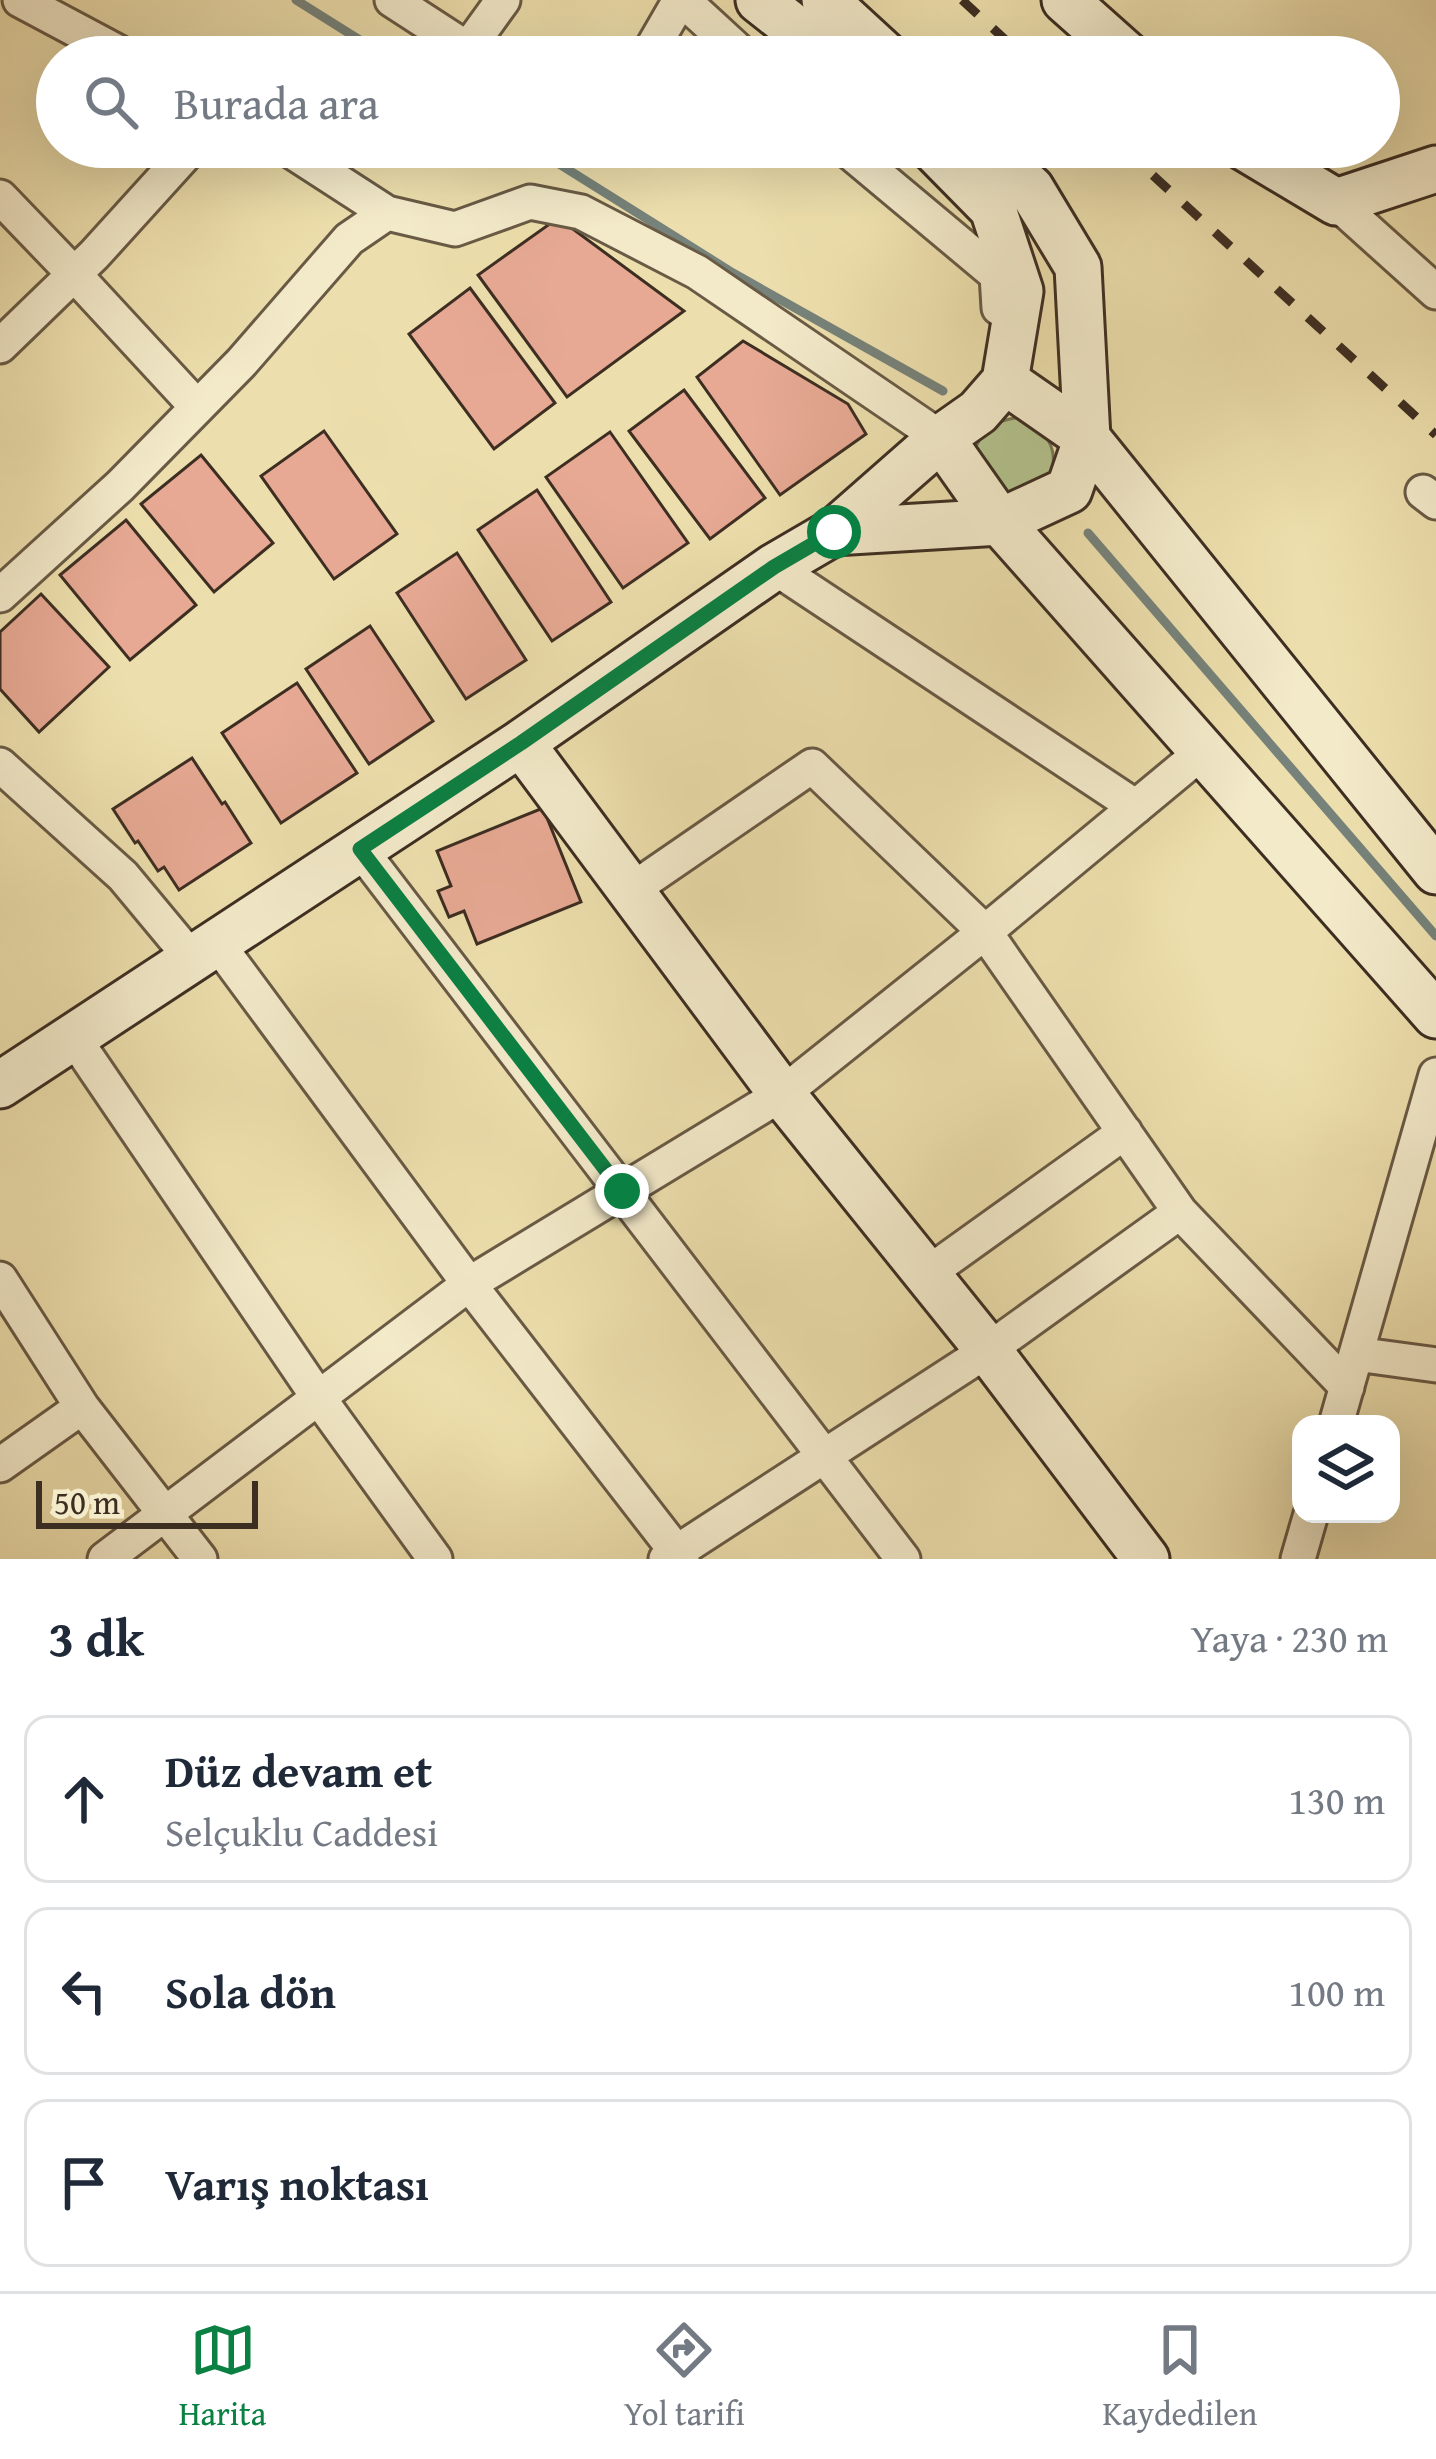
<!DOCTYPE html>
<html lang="tr">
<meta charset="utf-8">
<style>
:root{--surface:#fff;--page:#f2f2f3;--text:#1f2937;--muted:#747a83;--line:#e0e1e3;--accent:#0b8043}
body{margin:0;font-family:"Gentium Book Plus",serif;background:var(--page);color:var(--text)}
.controls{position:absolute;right:36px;bottom:36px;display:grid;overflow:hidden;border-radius:24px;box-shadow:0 12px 48px #0002}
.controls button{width:108px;height:108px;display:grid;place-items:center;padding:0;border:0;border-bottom:3px solid var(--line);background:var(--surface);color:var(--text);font:60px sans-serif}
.scale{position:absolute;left:36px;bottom:30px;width:222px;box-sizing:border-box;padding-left:12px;border:6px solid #3d2e22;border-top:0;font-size:33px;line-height:42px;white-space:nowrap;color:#3d2e22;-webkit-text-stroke:9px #f3eaca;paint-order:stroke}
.stop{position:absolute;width:36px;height:36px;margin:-27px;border:9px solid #0b8043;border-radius:50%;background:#fff}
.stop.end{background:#0b8043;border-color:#fff;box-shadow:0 3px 12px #0008}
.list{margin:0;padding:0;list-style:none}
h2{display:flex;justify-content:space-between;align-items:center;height:156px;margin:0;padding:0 48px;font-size:51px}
h2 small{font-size:39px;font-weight:400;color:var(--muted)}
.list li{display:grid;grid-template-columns:78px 1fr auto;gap:36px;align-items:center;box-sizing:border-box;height:168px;margin:0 24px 24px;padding:0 24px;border:3px solid var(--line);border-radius:24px}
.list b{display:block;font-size:45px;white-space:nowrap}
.list p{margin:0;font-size:39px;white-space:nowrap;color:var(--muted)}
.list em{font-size:39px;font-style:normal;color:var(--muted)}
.icon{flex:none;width:66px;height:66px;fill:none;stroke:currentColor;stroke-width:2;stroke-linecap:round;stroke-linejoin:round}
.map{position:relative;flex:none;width:1436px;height:1559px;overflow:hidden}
.search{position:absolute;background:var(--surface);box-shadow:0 12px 48px #0002;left:36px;right:36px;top:36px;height:132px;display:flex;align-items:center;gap:30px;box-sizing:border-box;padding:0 42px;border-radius:66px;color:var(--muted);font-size:45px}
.sheet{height:732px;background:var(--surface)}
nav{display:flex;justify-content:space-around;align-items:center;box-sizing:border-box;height:168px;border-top:3px solid var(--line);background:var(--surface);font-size:33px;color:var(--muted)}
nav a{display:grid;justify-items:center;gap:6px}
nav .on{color:var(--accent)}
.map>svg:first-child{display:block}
.green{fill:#b3c38e;stroke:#787858;stroke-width:3}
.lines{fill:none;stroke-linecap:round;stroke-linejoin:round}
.stream{stroke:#76827a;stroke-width:9}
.building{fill:#e7a994;stroke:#3d2e22;stroke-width:3}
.street-casing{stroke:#695a45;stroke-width:39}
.secondary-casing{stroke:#3d2e22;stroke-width:51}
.street{stroke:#f3eaca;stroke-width:33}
.secondary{stroke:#f3eaca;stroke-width:45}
.rail{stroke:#3d2e22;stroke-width:9;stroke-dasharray:21 21;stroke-linecap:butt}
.route{stroke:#0b8043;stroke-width:15}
</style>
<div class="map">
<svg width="1436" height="1559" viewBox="0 0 1436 1559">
<rect width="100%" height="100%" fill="#eddfad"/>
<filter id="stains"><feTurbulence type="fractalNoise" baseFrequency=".00167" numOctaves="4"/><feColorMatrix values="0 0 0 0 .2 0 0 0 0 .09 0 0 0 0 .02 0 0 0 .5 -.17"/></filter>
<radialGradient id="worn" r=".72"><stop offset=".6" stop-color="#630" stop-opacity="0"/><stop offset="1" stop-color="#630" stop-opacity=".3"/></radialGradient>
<path class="green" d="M1015,418C1038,423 1056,440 1053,465C1052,471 1049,479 1045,483C1037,490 1020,494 1010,498L975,449C983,430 994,421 1015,418Z"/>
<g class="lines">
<path class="stream" d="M296,0L387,57
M532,147L733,273L943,391
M1088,533L1436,936"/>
</g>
<path class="building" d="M558,218L684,311L567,397L478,275Z
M470,288L555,403L494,449L409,334Z
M743,341L848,404L866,434L780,495L697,377Z
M684,390L765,498L710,539L629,431Z
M324,431L397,534L334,579L261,476Z
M610,432L688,543L623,588L546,477Z
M201,455L273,543L214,592L141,504Z
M537,490L611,602L552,641L478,530Z
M126,520L196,605L130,660L60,575Z
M457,553L526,660L466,699L397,593Z
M41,594L109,667L39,732L0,689V632Z
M370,626L433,721L369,764L306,669Z
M297,683L357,773L281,823L222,733Z
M192,758L222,804L225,802L251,843L179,890L164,867L158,871L138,841L135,843L113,809Z
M543,808L581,902L477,944L464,911L449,917L438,891L451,886L437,851Z"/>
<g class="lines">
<defs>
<path id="street" d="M20,0L127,57
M392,0L480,57
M683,0L745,57
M467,50L503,0
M647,57L680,0
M285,147L387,213
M844,147L997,275L999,308
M0,197L74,274L197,407
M1336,202L1436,292
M0,346L94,255L192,147
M1423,492L1436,502
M774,567L1136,807
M0,595L120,486L241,363L349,239L387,213L455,229L530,202L581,212L697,272L941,438
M0,765L123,876L192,959
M360,849L903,1559
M630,891L812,766L985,932L1180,1212L1347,1387
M217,943L469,1284L682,1559
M74,1038L318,1397L435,1559
M927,1274L1125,1132
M0,1279L82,1407L200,1559
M1356,1354L1436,1365
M1336,1424L1436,1075
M0,1465L82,1407
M105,1559L469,1284L782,1094L985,932L1202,752
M666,1559L988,1350L1180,1212
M1298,1559L1311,1514"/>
<path id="secondary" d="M759,0L831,57
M825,0L887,57
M1065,0L1129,57
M932,147L993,209L1020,291L1005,381
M1244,147L1336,202L1436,169
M1005,381L1087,438L1436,871
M941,438L1000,522L1436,1015
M834,532L1000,522L1069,490L1087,438L1078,267L1031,189L986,147
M521,743L782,1094L988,1350L1146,1559
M0,1085L521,743L774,567L834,532L941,438L978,412L1005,381"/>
</defs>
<use href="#street" class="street-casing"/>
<use href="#secondary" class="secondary-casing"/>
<use href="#street" class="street"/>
<use href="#secondary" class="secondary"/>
<path class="rail" d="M962,0L1024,57
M1122,147L1436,435"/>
</g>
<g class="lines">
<path class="route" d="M622,1191L360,849L521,743L774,567L834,532"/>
</g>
<rect width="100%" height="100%" filter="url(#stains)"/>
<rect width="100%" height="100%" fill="url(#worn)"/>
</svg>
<div class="controls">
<button><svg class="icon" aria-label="layers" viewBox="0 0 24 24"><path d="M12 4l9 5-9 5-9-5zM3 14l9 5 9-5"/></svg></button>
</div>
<div class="scale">50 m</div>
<div class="stop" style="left:834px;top:532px"></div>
<div class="stop end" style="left:622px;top:1191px"></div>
<div class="search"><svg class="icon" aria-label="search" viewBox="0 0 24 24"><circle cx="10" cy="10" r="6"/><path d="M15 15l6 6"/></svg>Burada ara</div>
</div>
<section class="sheet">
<h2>3 dk<small>Yaya · 230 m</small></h2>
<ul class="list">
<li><svg class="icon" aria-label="ahead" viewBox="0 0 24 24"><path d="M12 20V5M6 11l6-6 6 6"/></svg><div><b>Düz devam et</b><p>Selçuklu Caddesi</p></div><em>130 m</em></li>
<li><svg class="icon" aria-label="left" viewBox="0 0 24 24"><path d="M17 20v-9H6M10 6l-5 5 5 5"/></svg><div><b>Sola dön</b></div><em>100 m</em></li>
<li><svg class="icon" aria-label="arrive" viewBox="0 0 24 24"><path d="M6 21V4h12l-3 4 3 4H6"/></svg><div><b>Varış noktası</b></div></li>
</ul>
</section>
<nav>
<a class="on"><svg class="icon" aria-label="map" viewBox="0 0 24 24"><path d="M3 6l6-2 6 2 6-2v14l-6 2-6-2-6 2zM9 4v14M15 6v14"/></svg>Harita</a>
<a><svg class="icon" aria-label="directions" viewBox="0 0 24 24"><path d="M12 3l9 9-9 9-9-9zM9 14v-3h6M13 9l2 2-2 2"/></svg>Yol tarifi</a>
<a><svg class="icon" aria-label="saved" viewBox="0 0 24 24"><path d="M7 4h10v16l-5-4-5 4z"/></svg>Kaydedilen</a>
</nav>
